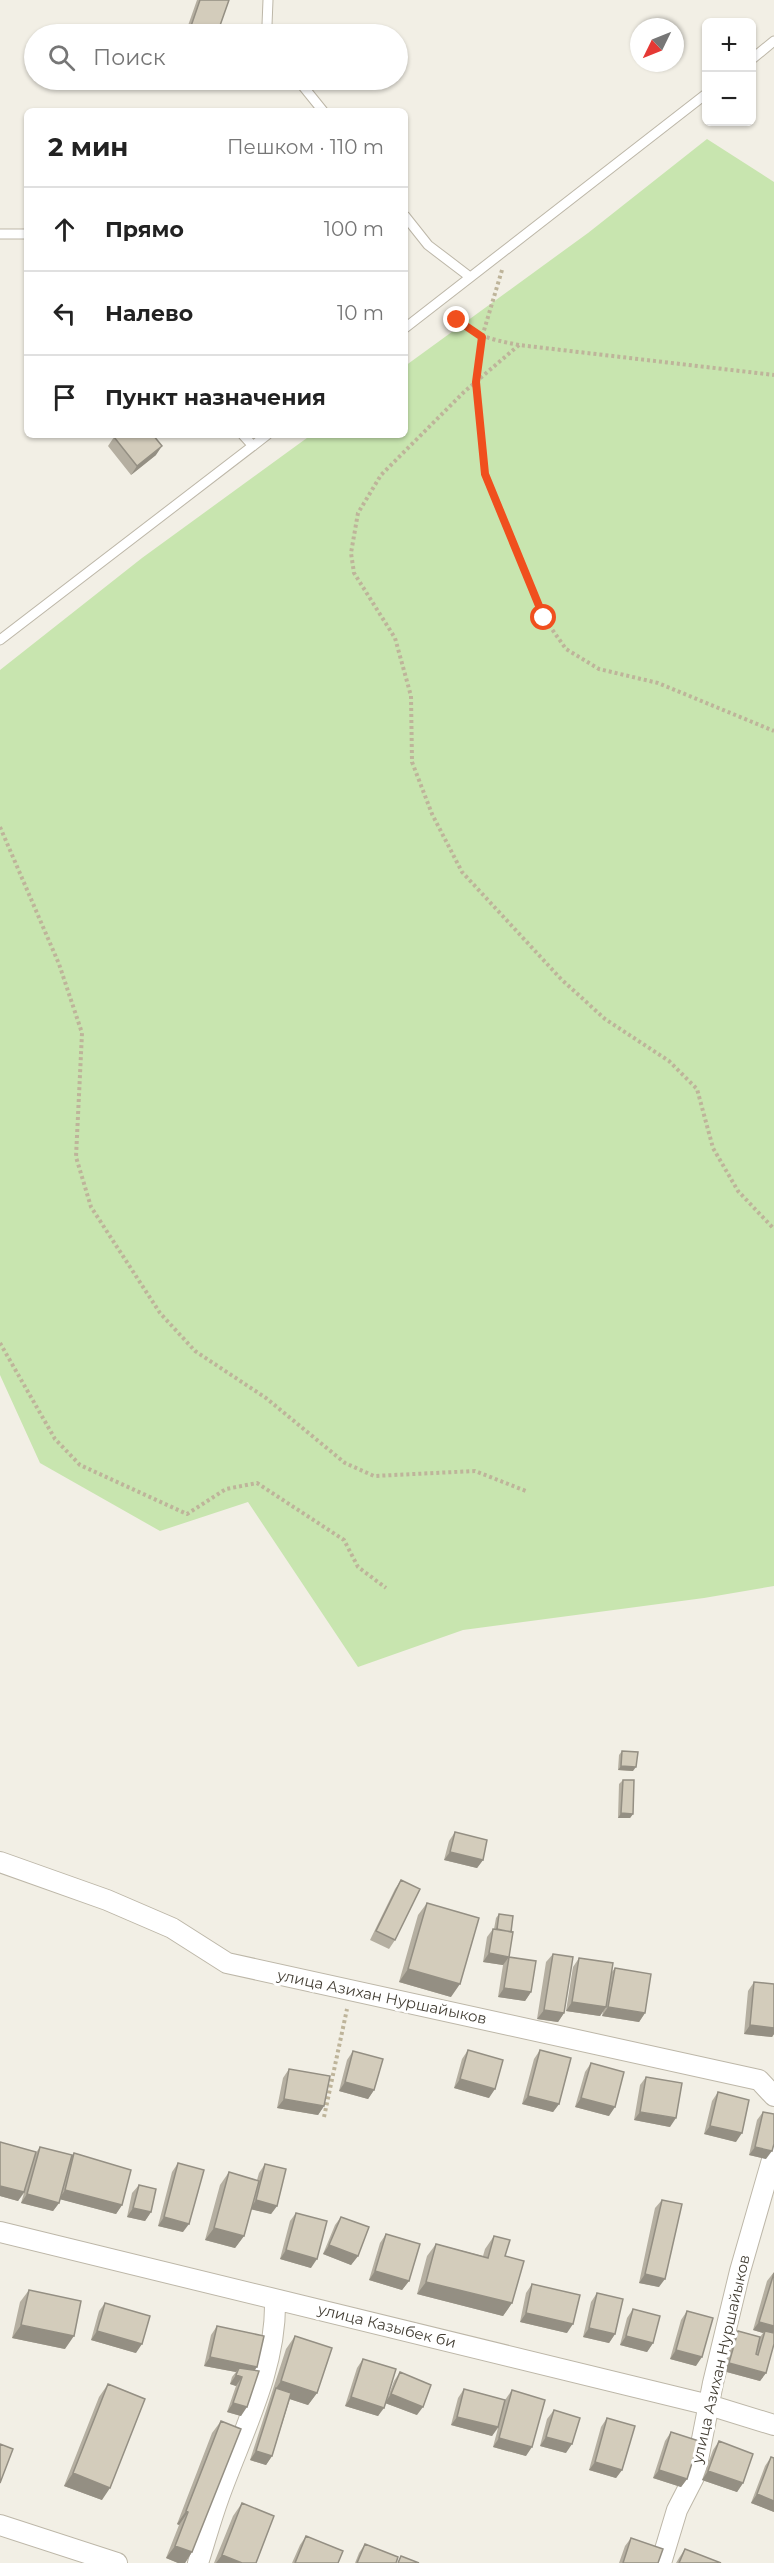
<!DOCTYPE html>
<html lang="ru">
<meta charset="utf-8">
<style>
:root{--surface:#fff;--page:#f6f6f6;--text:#222;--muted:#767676;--line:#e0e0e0}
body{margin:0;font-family:Montserrat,sans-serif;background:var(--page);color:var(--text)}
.controls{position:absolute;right:18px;top:18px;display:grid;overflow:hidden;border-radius:9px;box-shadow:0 2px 4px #0004}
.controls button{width:54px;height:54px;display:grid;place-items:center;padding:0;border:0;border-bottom:2px solid var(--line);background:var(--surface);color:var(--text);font:30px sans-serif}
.compass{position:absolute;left:630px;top:18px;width:54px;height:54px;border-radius:50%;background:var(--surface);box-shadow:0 2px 4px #0004;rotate:227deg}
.stop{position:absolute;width:18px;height:18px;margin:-14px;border:4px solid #f04f1e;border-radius:50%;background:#fff}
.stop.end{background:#f04f1e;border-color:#fff;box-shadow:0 2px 6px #0008}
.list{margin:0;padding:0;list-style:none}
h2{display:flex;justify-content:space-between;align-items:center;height:78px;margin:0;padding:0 24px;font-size:26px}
h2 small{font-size:20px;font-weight:400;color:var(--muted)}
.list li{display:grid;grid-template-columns:39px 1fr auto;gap:18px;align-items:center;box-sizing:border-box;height:84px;padding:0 24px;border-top:2px solid var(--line)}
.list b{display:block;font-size:22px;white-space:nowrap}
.list em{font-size:20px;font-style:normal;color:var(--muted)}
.icon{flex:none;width:33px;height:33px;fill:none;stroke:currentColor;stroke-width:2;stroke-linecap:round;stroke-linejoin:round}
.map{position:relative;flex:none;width:774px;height:2563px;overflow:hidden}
.search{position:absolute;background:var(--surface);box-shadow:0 2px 4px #0004;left:24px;top:24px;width:384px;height:66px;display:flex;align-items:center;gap:15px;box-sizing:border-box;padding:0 21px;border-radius:33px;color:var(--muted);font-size:22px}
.panel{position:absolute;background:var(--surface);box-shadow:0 2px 4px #0004;left:24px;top:108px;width:384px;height:330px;border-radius:9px}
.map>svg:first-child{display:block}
.green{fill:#c8e5af}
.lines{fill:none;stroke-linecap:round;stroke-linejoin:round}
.lane-casing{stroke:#bdb7a8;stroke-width:11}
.street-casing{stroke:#bdb7a8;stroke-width:22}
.path{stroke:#beb49a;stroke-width:4;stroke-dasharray:3 3;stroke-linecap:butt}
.lane{stroke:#fff;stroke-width:9}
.street{stroke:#fff;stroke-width:20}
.wall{fill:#b5afa1}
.shaded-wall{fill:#948f83}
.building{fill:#d3ccbb;stroke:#948f83;stroke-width:1.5}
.route{stroke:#f04f1e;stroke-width:8}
.labels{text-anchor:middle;stroke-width:6;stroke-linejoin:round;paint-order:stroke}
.street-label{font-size:15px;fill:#443f35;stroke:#fff}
</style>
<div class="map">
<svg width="774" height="2563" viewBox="0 0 774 2563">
<rect width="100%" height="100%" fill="#f2efe5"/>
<path class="green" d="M707,139L774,182V1586L704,1598L463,1630L358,1667L248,1502L160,1531L40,1463L0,1375V670L142,558L311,435H405V366L588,233Z"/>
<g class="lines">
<defs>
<path id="lane" d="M268,0L267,25L272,34
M752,59L774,41
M298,80L323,111
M405,216L428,245L470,277
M0,234H27
M405,328L706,94
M243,435L253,446
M0,640L267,435"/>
<path id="street" d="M0,1862L107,1900L172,1928L227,1963L759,2080L774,2096
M0,2232L709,2405L774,2425
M0,2525L117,2563
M198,2563C205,2541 211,2519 219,2497C242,2433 277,2368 275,2299
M661,2563L677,2510L695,2475L713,2383L740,2271L774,2153"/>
</defs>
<use href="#lane" class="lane-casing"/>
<use href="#street" class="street-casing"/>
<path class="path" d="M502,270L482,337L476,382L485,474L544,618L566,649L599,669L658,683L774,731
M449,309C468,335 489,339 519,345L774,375
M519,345L464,392L381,475L358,513L351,553L354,573L395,638L411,696L412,762L432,814L462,872L561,979L605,1019L669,1061L697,1089L713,1148L738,1191L774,1229
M0,827L59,964L82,1033L76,1157L91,1207L160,1313L195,1351L266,1398L345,1463L374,1476L475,1471L526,1491
M0,1343L55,1439L80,1465L187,1514L226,1489L257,1483L344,1540L358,1567L386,1588
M324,2117L347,2009"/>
<use href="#lane" class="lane"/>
<use href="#street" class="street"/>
</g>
<path class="wall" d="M197,0H229L217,34H185Z
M114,437L156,455L131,475L108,446Z
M622,1751L633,1771L618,1770L619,1755Z
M623,1780L633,1814L630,1818H618L619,1784Z
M455,1832L483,1860L477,1868L444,1860L449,1841Z
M401,1880L395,1940L389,1949L370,1940L395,1889Z
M427,1903L451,1997L399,1982L418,1915Z
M499,1914L511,1932L509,1957L531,1992L525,2001L498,1997L503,1965L483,1962L487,1937L493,1929H494L496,1918Z
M553,1954L564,2013L558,2022L537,2019L546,1962Z
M579,1958L611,1973L615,1968L645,2013L639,2022L602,2016L603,2011L600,2016L566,2011L573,1967Z
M754,1982L774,1984V2034L772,2037L744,2034L748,1991Z
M468,2050L489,2098L454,2088L462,2059Z
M540,2050L559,2104L553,2112L522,2104L534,2059Z
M353,2051L374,2090L368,2099L339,2091L347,2060Z
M591,2063L609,2116L575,2107L585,2072Z
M289,2069L324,2106L318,2115L277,2108L283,2078Z
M646,2077L670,2127L634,2120L640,2085Z
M718,2092L736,2142L704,2134L712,2101Z
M763,2112L766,2159L749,2155L757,2120Z
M0,2142L35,2154L40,2147L71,2157L74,2153L122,2205L116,2214L60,2199L59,2203L53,2211L21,2203L24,2193L18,2201L0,2196Z
M178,2163L183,2232L158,2226L172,2172Z
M265,2164L277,2206L271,2214L251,2209L244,2236L235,2248L205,2240L220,2185L229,2172L257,2180L259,2173Z
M139,2185L151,2212L145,2221L127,2217L132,2193Z
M662,2200L659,2287L639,2283L655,2208Z
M296,2213L311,2268L280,2259L290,2221Z
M341,2217L358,2256L351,2265L323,2254L335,2225Z
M386,2234L409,2281L402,2290L369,2280L380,2243Z
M494,2236L505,2256L512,2303L503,2316L417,2294L427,2256L436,2244L483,2256L485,2249Z
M774,2272L766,2373L760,2381L723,2371L732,2340L738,2331L760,2337L763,2333L753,2330L767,2281Z
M532,2284L567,2333L520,2322L526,2293Z
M29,2290L65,2349L12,2338L20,2302Z
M597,2293L615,2334L609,2343L583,2337L591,2302Z
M105,2303L136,2353L91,2340L99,2311Z
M633,2309L653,2343L647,2352L620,2345L627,2318Z
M687,2311L696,2366L670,2359L681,2320Z
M217,2326L255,2371L241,2416L227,2412L236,2386L230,2384L232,2377L236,2372L204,2366L211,2335Z
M295,2336L317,2393L308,2405L290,2399L272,2456L266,2465L250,2460L286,2349Z
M363,2359L386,2402L394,2381L400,2372L417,2415L385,2403L378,2416L345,2406L357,2368Z
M108,2384L102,2500L64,2486L99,2397Z
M464,2389L505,2400L512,2390L526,2456L493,2447L498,2428L492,2436L451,2425L458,2398Z
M554,2410L566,2453L540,2446L547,2419Z
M607,2418L622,2470L616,2478L589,2470L601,2427Z
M221,2421L192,2552L185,2563H178L166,2558L179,2525L177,2524L212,2433Z
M671,2432L687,2479L681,2487L653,2478L665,2441Z
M719,2441L743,2483L737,2492L702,2480L713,2450Z
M771,2457L774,2458V2512L751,2503L765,2466Z
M242,2503L256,2563H214L233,2516Z
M306,2536L338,2563H292L300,2545Z
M631,2538L658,2563H619L625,2546Z
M365,2544L396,2563H355L359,2553Z
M685,2549L721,2563H676L679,2558Z"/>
<path class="shaded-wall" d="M190,29L205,34H193V33L192,34H186Z
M162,446L156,455L131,475L137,466Z
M621,1766L636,1767L633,1771L618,1770Z
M621,1813L633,1814L630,1818H618Z
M450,1852L483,1860L477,1868L444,1860Z
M489,1953L509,1957L503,1965L483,1962Z
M408,1969L460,1984L451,1997L399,1982Z
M504,1988L531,1992L525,2001L498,1997Z
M572,2002L606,2007L600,2016L566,2011Z
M608,2007L645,2013L639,2022L602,2016Z
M544,2010L564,2013L558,2022L537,2019Z
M750,2025L774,2028V2034L772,2037L744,2034Z
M460,2079L495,2089L489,2098L454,2088Z
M345,2082L374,2090L368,2099L339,2091Z
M528,2096L559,2104L553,2112L522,2104Z
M581,2098L615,2107L609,2116L575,2107Z
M284,2099L324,2106L318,2115L277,2108Z
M640,2112L676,2118L670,2127L634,2120Z
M710,2126L742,2133L736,2142L704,2134Z
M755,2147L772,2151L766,2159L749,2155Z
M0,2186L24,2192L18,2201L0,2196Z
M65,2190L122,2205L116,2214L59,2199Z
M27,2194L59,2203L53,2211L21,2203Z
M256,2200L277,2206L271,2214L250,2209Z
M133,2208L151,2212L145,2221L127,2217Z
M164,2217L189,2224L183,2232L158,2226Z
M214,2228L244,2236L235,2248L205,2240Z
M329,2245L358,2256L351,2265L323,2254Z
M286,2250L317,2259L311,2268L280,2259Z
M375,2271L409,2281L402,2290L369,2280Z
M645,2274L665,2279L659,2287L639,2283Z
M426,2282L512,2303L503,2316L417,2294Z
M526,2313L573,2324L567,2333L520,2322Z
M759,2322L774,2326V2337L765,2331L763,2333L753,2330Z
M21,2325L74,2336L65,2349L12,2338Z
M589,2328L615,2334L609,2343L583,2337Z
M97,2331L142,2344L136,2353L91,2340Z
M626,2336L653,2343L647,2352L620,2345Z
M676,2350L702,2357L696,2366L670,2359Z
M210,2357L257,2367L251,2375L239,2368L236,2372L204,2366Z
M729,2363L766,2373L760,2381L723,2371Z
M236,2375L242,2377L236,2386L230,2384Z
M281,2381L317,2393L308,2405L274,2394L276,2388L272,2394Z
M391,2394L423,2407L417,2415L385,2403Z
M351,2397L384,2408L378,2416L345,2406Z
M233,2403L247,2407L241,2416L227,2412Z
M457,2417L498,2427L492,2436L451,2425Z
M546,2437L572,2444L566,2453L540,2446Z
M499,2438L532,2447L526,2456L493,2447Z
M256,2451L272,2456L266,2465L250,2460Z
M595,2462L622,2470L616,2478L589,2470Z
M659,2470L687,2479L681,2487L653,2478Z
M708,2471L743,2483L737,2492L702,2480Z
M73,2473L110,2488L102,2500L64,2486Z
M757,2494L774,2501V2512L751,2503Z
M186,2511L188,2512L179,2525L177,2524Z
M175,2546L192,2552L185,2563H178L166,2558Z
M222,2555L242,2563H216Z"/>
<path class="building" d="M200,0H229L217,34H205L190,29Z
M116,435H153L162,446L137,466L114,437Z
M622,1751L638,1752L636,1767L621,1766Z
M623,1780H634L633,1814L621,1813Z
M455,1832L487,1840L483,1860L450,1852Z
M401,1880L420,1889L395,1940L376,1931Z
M427,1903L479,1918L460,1984L408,1969Z
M499,1914L513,1916L511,1932L497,1929Z
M493,1929L513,1932L509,1957L536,1961L531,1992L504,1988L509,1957L489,1953Z
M553,1954L573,1957L564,2013L544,2010Z
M579,1958L613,1963L606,2007L572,2002Z
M615,1968L651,1974L645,2013L608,2007Z
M754,1982L774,1984V2028L750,2025Z
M468,2050L503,2060L495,2089L460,2079Z
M540,2050L571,2058L559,2104L528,2096Z
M353,2051L383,2059L374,2090L345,2082Z
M591,2063L624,2072L615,2107L581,2098Z
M289,2069L330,2076L324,2106L284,2099Z
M646,2077L682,2083L676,2118L640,2112Z
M718,2092L749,2100L742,2133L710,2126Z
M763,2112L774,2114V2144L772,2151L755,2147Z
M0,2142L36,2152L24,2192L0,2186Z
M40,2147L72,2155L59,2203L27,2194Z
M74,2153L131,2170L122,2205L65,2190Z
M178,2163L204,2170L189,2224L164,2217Z
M265,2164L286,2169L277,2206L256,2200Z
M229,2172L259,2181L244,2236L214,2228Z
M139,2185L156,2189L151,2212L133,2208Z
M662,2200L682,2204L665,2279L645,2274Z
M296,2213L327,2221L317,2259L286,2250Z
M341,2217L369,2227L358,2256L329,2245Z
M386,2234L420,2244L409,2281L375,2271Z
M494,2236L510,2240L505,2256L524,2261L512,2303L426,2282L436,2244L488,2258Z
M774,2273V2326L759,2322Z
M532,2284L580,2295L573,2324L526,2313Z
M29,2290L81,2301L74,2336L21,2325Z
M597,2293L623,2299L615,2334L589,2328Z
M105,2303L150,2316L142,2344L97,2331Z
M633,2309L660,2316L653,2343L626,2336Z
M687,2311L713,2318L702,2357L676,2350Z
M217,2326L264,2336L257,2367L210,2357Z
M738,2331L760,2337L756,2354L758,2355L765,2331L774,2333V2344L766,2373L729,2363Z
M295,2336L332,2348L317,2393L281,2381Z
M363,2359L396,2369L384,2408L351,2397Z
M239,2368L259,2371L247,2407L233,2403L242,2377L236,2375Z
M400,2372L431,2385L423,2407L391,2394Z
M108,2384L145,2399L110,2488L73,2473Z
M276,2388L291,2393L272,2456L256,2451Z
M464,2389L505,2400L498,2427L457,2417Z
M512,2390L545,2400L532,2447L499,2438Z
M554,2410L580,2418L572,2444L546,2437Z
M607,2418L635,2426L622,2470L595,2462Z
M221,2421L241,2429L192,2552L175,2546L188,2512L186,2511Z
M671,2432L699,2441L687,2479L659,2470Z
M719,2441L753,2454L743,2483L708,2471Z
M0,2444L13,2449L0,2483Z
M771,2457L774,2458V2501L757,2494Z
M242,2503L274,2516L256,2563H242L222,2555Z
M306,2536L343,2551L338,2563H295Z
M631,2538L663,2549L658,2563H623Z
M365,2544L398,2557L396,2563H357Z
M685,2549L721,2563H679Z
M401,2556L419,2563H398Z"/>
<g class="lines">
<path class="route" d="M457,320L482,337L476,382L485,474L544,618"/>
</g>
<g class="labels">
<g class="street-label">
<text transform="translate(382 1997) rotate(12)" y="5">улица Азихан Нуршайыков</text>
<text transform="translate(387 2326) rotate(14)" y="5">улица Казыбек би</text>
<text transform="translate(721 2359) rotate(-77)" y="5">улица Азихан Нуршайыков</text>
</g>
</g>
</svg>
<div class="controls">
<button>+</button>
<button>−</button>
</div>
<svg class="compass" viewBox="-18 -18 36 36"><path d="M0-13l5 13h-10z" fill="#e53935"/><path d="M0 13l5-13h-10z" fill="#767676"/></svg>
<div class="stop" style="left:544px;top:618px"></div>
<div class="stop end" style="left:457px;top:320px"></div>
<div class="search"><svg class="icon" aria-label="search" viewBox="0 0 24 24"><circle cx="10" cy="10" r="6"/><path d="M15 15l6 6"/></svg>Поиск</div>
<section class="panel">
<h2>2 мин<small>Пешком · 110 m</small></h2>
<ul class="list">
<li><svg class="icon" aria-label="ahead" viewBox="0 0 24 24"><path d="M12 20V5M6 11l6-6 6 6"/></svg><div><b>Прямо</b></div><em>100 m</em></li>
<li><svg class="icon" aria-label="left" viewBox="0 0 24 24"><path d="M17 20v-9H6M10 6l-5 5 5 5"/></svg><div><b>Налево</b></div><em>10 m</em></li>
<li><svg class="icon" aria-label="arrive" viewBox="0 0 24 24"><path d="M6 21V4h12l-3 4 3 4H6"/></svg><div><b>Пункт назначения</b></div></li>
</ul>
</section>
</div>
